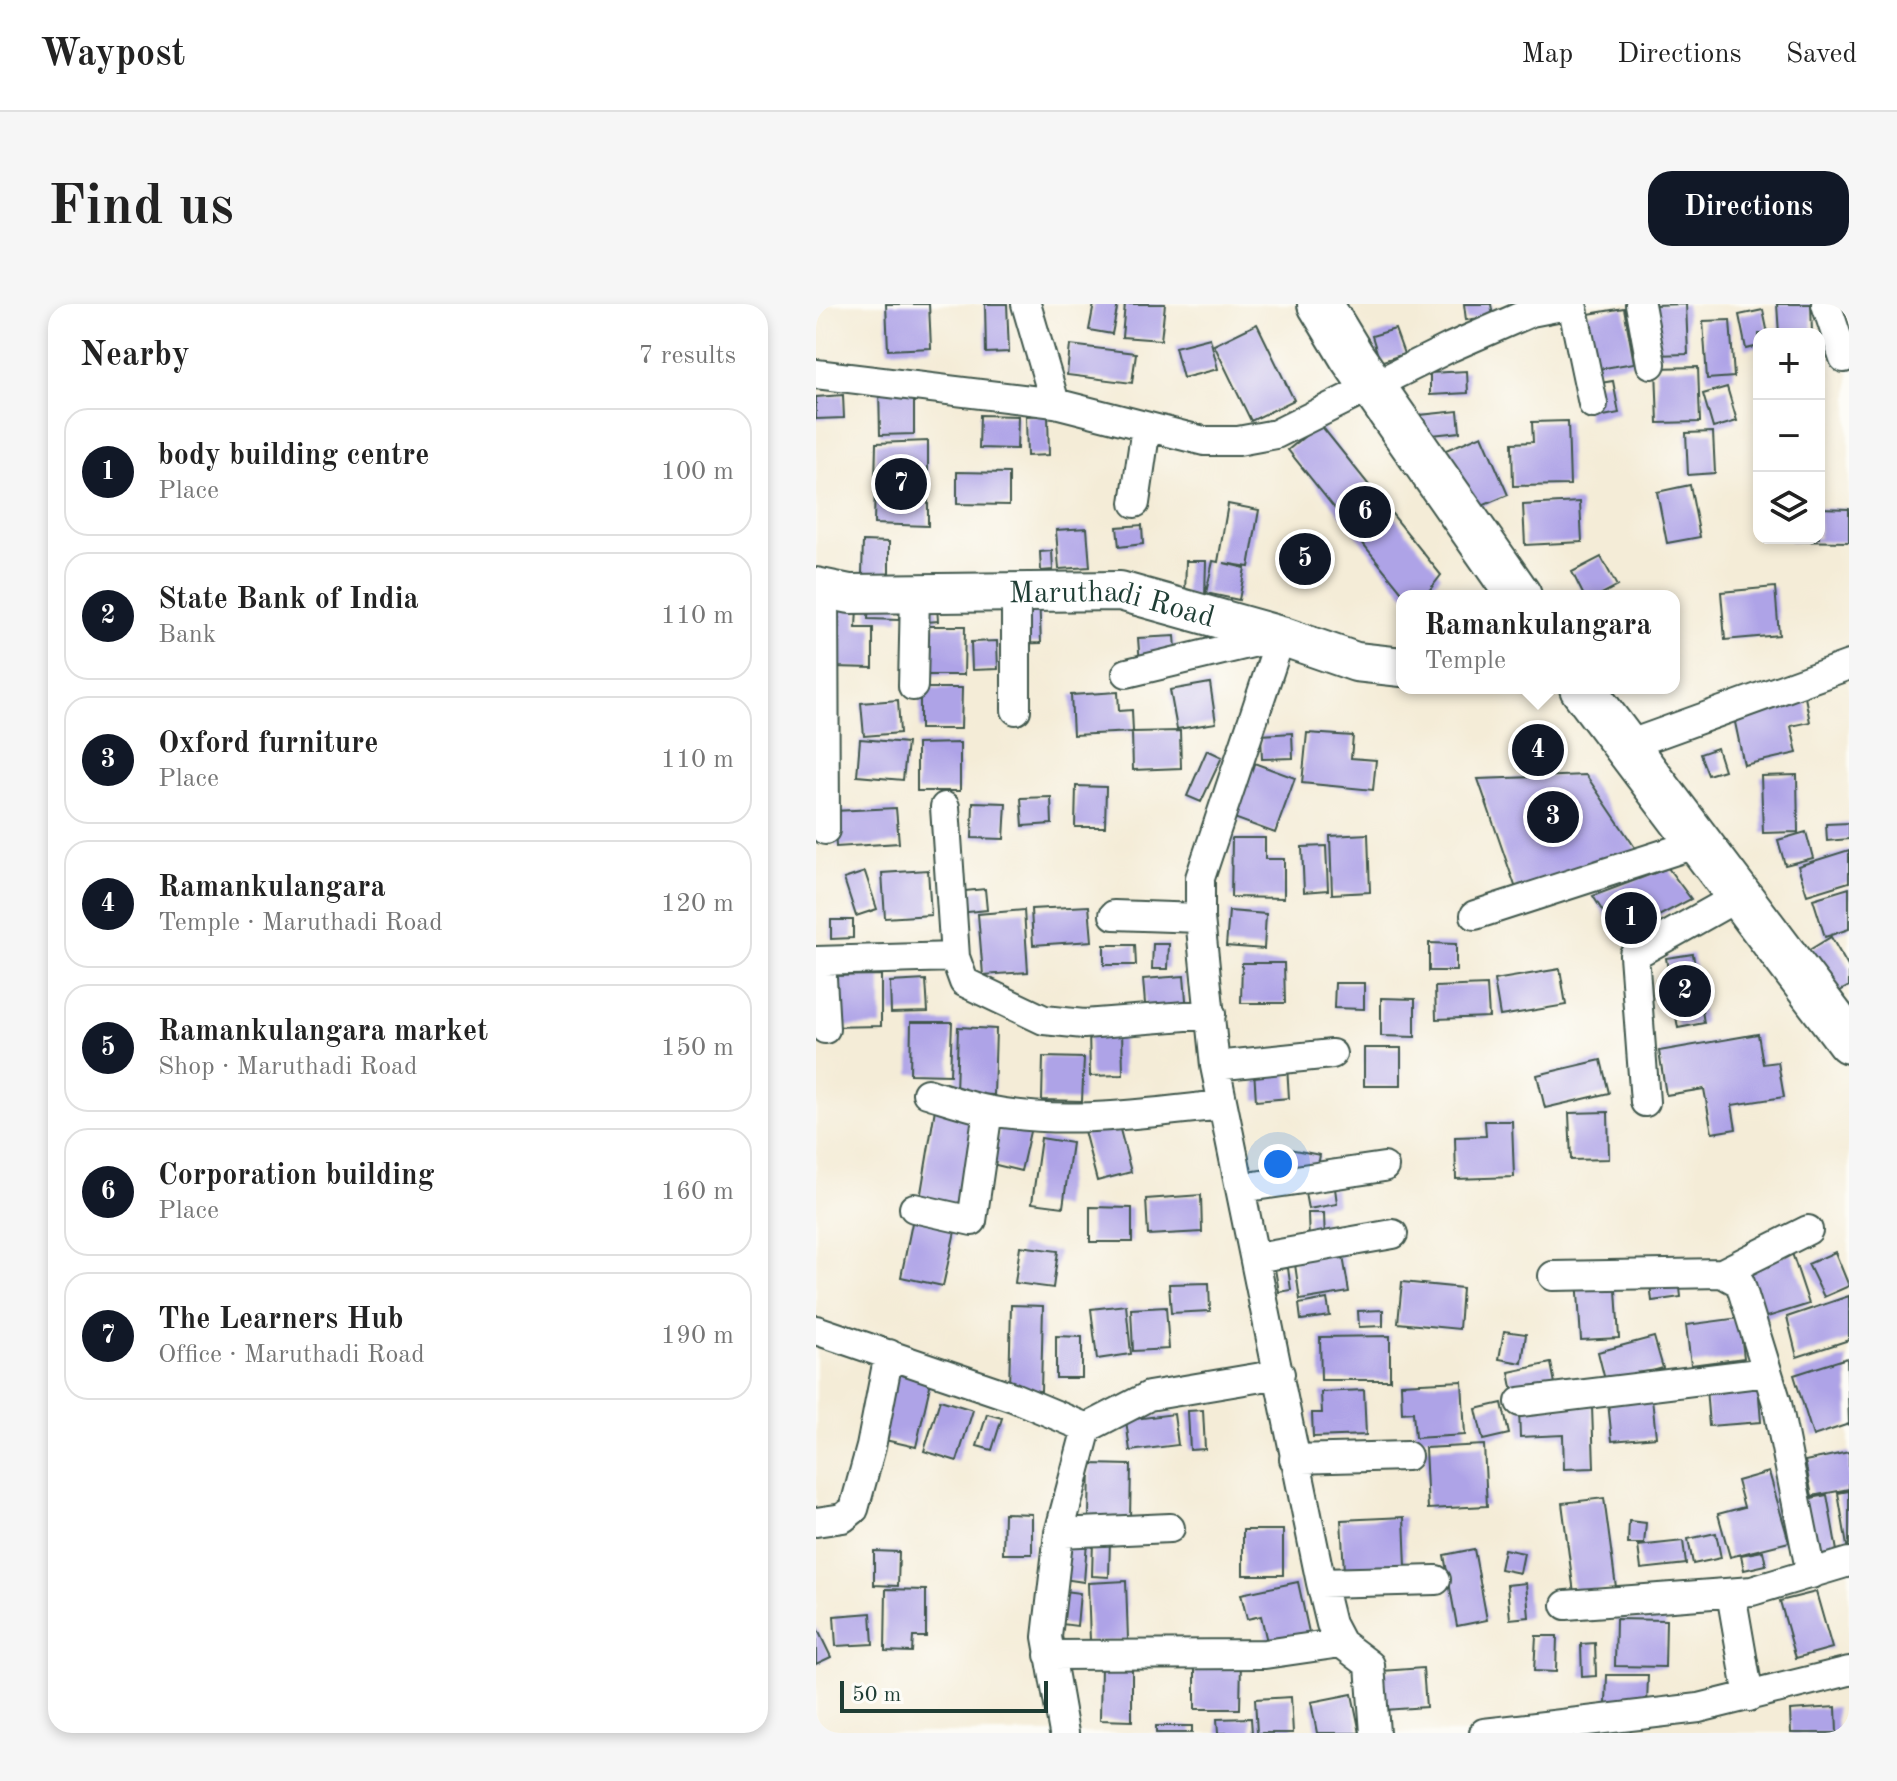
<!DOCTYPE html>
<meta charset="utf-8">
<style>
:root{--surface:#fff;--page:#f6f6f6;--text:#222;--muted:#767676;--line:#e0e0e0;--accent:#111827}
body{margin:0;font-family:"Old Standard TT",serif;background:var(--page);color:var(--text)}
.controls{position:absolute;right:24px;top:24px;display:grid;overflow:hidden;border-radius:16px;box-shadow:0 4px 12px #0003}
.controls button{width:72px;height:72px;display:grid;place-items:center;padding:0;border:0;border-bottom:2px solid var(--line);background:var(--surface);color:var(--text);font:40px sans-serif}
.scale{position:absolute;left:24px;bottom:20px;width:208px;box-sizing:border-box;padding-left:8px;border:4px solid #1f3d34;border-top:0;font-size:22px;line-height:28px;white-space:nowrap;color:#1f3d34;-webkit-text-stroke:6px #fdfcf7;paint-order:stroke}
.you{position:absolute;left:462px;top:860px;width:28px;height:28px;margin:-20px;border:6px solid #fff;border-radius:50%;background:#1a73e8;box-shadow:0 0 0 12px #1a73e833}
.badge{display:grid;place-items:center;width:52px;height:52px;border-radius:50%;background:var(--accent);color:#fff;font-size:26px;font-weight:700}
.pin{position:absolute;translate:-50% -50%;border:4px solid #fff;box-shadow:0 2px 8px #0006}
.popup{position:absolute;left:580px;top:286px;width:284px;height:104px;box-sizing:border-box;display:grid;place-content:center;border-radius:16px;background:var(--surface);filter:drop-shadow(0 2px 6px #0005);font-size:26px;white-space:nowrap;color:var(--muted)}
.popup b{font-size:30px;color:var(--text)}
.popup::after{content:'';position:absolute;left:50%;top:100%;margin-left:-16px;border:16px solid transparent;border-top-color:var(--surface)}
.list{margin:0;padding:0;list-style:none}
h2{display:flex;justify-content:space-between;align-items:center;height:104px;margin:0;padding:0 32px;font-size:34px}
h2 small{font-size:26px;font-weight:400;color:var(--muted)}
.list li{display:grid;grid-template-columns:52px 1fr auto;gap:24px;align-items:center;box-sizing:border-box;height:128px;margin:0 16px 16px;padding:0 16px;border:2px solid var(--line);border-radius:24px}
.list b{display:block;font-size:30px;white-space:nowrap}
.list p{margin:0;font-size:26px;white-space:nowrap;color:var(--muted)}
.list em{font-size:26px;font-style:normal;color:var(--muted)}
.icon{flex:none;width:44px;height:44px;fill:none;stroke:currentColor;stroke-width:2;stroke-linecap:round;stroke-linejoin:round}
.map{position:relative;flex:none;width:1033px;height:1429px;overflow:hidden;border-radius:24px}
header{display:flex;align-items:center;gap:48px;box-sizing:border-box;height:112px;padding:0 40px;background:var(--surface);border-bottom:2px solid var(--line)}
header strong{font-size:38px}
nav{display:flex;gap:44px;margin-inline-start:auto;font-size:28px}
.intro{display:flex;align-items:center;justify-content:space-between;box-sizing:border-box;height:192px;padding:0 48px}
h1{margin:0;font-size:56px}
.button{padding:20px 36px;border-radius:24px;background:var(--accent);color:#fff;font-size:28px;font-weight:700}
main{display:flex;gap:48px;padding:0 48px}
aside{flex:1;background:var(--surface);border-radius:24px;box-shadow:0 4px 12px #0003}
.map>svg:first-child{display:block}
.building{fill:#aea3e7}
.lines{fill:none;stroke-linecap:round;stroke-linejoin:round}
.street-casing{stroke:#3f574c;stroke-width:32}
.secondary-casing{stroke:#3f574c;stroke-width:42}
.primary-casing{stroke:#3f574c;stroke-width:48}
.street{stroke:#fff;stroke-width:28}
.secondary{stroke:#fff;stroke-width:38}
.primary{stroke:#fff;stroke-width:44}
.labels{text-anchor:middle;stroke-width:6;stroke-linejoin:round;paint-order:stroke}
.street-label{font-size:30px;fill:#1f3d34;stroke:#fdfcf7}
</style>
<header>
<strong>Waypost</strong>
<nav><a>Map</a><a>Directions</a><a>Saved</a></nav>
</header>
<div class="intro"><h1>Find us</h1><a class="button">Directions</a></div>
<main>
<aside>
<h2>Nearby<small>7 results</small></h2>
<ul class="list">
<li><span class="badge">1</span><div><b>body building centre</b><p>Place</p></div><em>100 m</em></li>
<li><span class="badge">2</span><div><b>State Bank of India</b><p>Bank</p></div><em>110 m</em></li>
<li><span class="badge">3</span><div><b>Oxford furniture</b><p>Place</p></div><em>110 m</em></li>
<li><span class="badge">4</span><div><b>Ramankulangara</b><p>Temple · Maruthadi Road</p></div><em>120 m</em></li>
<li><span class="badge">5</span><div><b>Ramankulangara market</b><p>Shop · Maruthadi Road</p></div><em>150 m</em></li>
<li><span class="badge">6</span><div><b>Corporation building</b><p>Place</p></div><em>160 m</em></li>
<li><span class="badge">7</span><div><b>The Learners Hub</b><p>Office · Maruthadi Road</p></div><em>190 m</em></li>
</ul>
</aside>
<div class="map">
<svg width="1033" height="1429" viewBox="0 0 1033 1429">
<rect width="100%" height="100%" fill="#fdfcf7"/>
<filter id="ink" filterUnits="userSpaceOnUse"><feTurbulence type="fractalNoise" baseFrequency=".0125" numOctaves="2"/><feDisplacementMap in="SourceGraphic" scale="16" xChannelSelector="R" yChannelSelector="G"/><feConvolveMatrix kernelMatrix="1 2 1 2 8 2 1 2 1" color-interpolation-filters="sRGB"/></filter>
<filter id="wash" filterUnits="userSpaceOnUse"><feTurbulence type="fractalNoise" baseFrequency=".006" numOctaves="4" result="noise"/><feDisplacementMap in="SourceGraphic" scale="32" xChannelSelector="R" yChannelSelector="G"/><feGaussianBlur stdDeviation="1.8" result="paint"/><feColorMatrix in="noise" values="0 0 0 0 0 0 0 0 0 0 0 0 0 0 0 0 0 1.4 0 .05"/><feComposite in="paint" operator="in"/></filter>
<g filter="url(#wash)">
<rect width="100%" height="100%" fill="#f4ecd7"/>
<g id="blocks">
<path class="building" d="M70,0H113L115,44L72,46Z
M169,0H191L193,48L170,49Z
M278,0H302L296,30L273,26Z
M309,0H349L345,36L306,33Z
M648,0H675L677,12L650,16Z
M870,0L872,50L839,51L838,1Z
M961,0H995L996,29L963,30Z
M808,4L818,59L759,69L749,14Z
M947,6L952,30H943V42L930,45L923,11Z
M914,16L918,73L891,75L887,17Z
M441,20L478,96L435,117L398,41Z
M579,25L588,50L564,58L556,32Z
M394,34L402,65L367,74L359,43Z
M254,41L320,49L316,79L251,71Z
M882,63L884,118L842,119L840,64Z
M651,67L652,89L614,91V69Z
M797,77L803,109L772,115L766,82Z
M63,82H98V130L64,131Z
M911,83L921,117L897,124L887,90Z
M27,91L28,114L0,115V93Z
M642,107L644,128L606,132L604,111Z
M164,111L202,112L201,145L163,144Z
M232,111L233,151L211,152L210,112Z
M752,117L754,181L697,182L696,139L717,138L716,118Z
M504,120L625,271L609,292H589L472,146Z
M897,128L899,169L872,171L870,129Z
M666,131L692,191L652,208L625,148Z
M112,137V222L58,220L60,139Z
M141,168L193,169V201L141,200Z
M874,181L884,233L851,239L841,188Z
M764,198L766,238L709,241L707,201Z
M412,200L443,206L433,263L408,259L429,264L423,296L390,289L397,257L402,258Z
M1003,204L1033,205V238L973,237V234H1003Z
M326,221L327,240L303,243L301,223Z
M271,224L274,263L243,265L240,226Z
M47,237L73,238V271L46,270Z
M236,247L237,266L225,267L224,248Z
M785,253L801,282L782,292H768L756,268Z
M370,257H390L389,292H369Z
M959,283L963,331L909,336L905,288Z
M223,293L225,339L191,340Z
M53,295L83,297V316L52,315Z
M20,303H41L40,324H57V364L19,363Z
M121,303L122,317L99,319L98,304Z
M100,322H149L148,371H99Z
M359,332L362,370L325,373L322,334Z
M181,337L182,365L156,366L155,338Z
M394,379L400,419L361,425L354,386Z
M104,384H146L145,425H104Z
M302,388L303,407L316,406L317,428L257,431L255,391Z
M989,393L994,418L975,422L981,449L928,461L917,409Z
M82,396L84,429L48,432L45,399Z
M364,427L365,464L317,466L316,428Z
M476,429L477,454L446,455L445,431Z
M491,429L537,432L535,454L560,456L557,486L486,479Z
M44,435L91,439L87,476L41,472Z
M144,439V487H101V440Z
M901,444L908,466L892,471L884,450Z
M391,446L406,453L385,498L371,492Z
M438,459L479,474L459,529L418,514Z
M770,471L824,551L706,602L662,475Z
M981,471L982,528L947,529L945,472Z
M260,482L290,483L289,523H259Z
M235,493L236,520L207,522L205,494Z
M157,498L190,499L188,535L156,534Z
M80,504L83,539L20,543L18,507Z
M1033,519V535L1011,537L1010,520Z
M990,528L997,554L969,561L962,536Z
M552,530L554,588L516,590L514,532Z
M416,534H449V555H468V594L415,593Z
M510,542L512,586L488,588L486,543Z
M1033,546V578L991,591L982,562Z
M852,564L875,595L803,633L777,592Z
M112,566L115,611L69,614L66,569Z
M49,568L61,605L40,612L28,575Z
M1033,584V625L1009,633L997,595Z
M169,585L171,606L142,609L139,588Z
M273,602L276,637L217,641L215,605Z
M208,606L212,668L167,671L162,610Z
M413,607L450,610L448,645L410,642Z
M15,616H37V634L15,635Z
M1015,633L1033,664V682L1010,695L985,651Z
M613,639L640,640V667H613Z
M337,640H353L352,665H336Z
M288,641H319L320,661H288Z
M877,650L888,719L862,724L850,654Z
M426,659H468L469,699H425Z
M744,665L750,701L684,712L678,676Z
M65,671V722L11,723L10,672Z
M368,672L371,708L330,712L327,675Z
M110,676L112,708L75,709L74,678Z
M519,679H548V705L518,704Z
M671,681L673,713L620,715L619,683Z
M565,694L599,695V733L565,732Z
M95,718H136L134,771L94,770Z
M142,723L180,725L178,791L140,789Z
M306,724L307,771L274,772L273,725Z
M942,730L947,760L962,758L968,793L916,801L920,825L896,829L888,785L850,791L843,747Z
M548,744H585V782H548Z
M227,753L268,754L266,797L226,796Z
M785,756L793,789L729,804L721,771Z
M471,762L473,794L440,797L438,765Z
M120,799L163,806L146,908L103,901Z
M792,808L793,855L755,856L753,809Z
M301,814L315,868L281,877L267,823Z
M186,816L215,823L205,867L176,860Z
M669,817H696L698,873L640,875L639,833L670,832Z
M225,834L256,839L247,903L216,899Z
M463,843L504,851L500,872L459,863Z
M519,884L521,900L492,905L489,889Z
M385,891L386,928L332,931L330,895Z
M274,903L316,904V938H274Z
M98,909L141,918L127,982L85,973Z
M492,909H508L509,939L493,940Z
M204,942L242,947L237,984L199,979Z
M526,946L533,988L484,996L478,953Z
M1019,948L1033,982L1008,993L992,960Z
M976,949L993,1000L945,1015L928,964Z
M472,964L475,986L463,988L459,965Z
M862,967L865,993L836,997L833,970Z
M799,970L803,1034L765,1036L761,973Z
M586,978L646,984L643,1025L582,1019Z
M393,979L394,1007L355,1009L353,980Z
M1033,992V1036L981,1053L971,1013Z
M511,995L514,1012L485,1016L483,1000Z
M195,1001L227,1002L225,1087L193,1086Z
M310,1001L315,1050L281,1055L275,1005Z
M350,1003L353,1045L317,1047L315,1005Z
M567,1006V1022L543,1023L542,1007Z
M923,1014L928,1054L875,1061L870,1021Z
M688,1027L710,1030L706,1059L683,1055Z
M240,1032L266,1033V1074H240Z
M574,1032V1076H505L504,1033Z
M838,1033L847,1064L790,1080L782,1048Z
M1031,1054L1033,1120L997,1132L978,1071Z
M735,1059L740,1085L698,1094L693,1068Z
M77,1064L116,1073L100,1143L60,1134Z
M646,1077L649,1131L599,1134L597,1108L586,1109L585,1080Z
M942,1080L945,1118L893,1122L890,1084Z
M548,1086L550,1131L497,1133L496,1109H506L505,1088Z
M836,1094L840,1133L796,1137L792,1098Z
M124,1096L157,1106L141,1157L108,1147Z
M686,1099L693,1130L667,1136L660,1105Z
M776,1102L778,1164L748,1165L747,1131L704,1133L703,1104Z
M387,1106L389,1145L374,1146L372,1107Z
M171,1110L186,1114L176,1146L161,1142Z
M358,1110L362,1141L314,1147L310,1116Z
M668,1141L671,1202L612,1205L609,1144Z
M1033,1148V1185L996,1192L989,1157Z
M274,1160L315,1161L314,1215H273Z
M953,1168L973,1238L914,1253L902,1210L928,1203L921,1177Z
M1033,1187V1241L1031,1242L1022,1189Z
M1011,1191L1021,1247L991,1253L980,1197Z
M788,1194L800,1283L758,1289L746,1199Z
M188,1209L216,1210V1250H187Z
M588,1213L590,1263L528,1267L525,1216Z
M813,1217L830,1219L828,1240H812Z
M427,1226H467V1271H427Z
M900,1229L905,1254L877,1260L872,1235Z
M251,1235L271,1237L268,1278L247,1275Z
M277,1235H294L293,1273L276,1272Z
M867,1237L870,1260L825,1265L822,1242Z
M658,1245L671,1316L641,1322L628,1251Z
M688,1245L708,1249L704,1269L684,1265Z
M58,1247L83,1248L82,1282L58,1281Z
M947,1247L950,1261L928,1266L925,1251Z
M310,1277L312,1336L274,1337L272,1279Z
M482,1278L494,1333L452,1342L445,1312L431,1315L425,1290Z
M710,1279L713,1313L694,1315L691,1281Z
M70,1285L110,1286V1333H97L96,1348L69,1347Z
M248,1287L264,1289L261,1322L245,1320Z
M1000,1288L1016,1344L980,1354L964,1297Z
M55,1309L57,1340L20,1342L18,1312Z
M800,1315L850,1316L849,1363L799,1362Z
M0,1322L15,1353L0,1360Z
M720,1332H741L740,1368L718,1367Z
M779,1339L780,1372L766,1373L765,1340Z
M379,1356H425L424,1405H379Z
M285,1361H316V1417L284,1416Z
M607,1364L610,1403L568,1406L566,1367Z
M791,1371H832L831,1401L790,1400Z
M536,1390L544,1429H501L495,1398Z
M475,1393L477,1429H441L439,1395Z
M1020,1403L1021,1429H975L974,1406Z
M435,1414L436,1429H402L401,1415Z
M340,1422H376V1429H340Z"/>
</g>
</g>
<g filter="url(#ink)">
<use href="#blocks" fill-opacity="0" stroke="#3f574c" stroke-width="2"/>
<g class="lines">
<defs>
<path id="street" d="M210,0L239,99
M756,0L777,100
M824,0L835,60
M1010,0L1028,54
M0,70L239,99L388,137H422L460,130L635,43L715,8L756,0
M319,199L330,123
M8,284L9,526
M465,332L384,574V614L399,762L505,1279L620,1276
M311,369L465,332
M97,382L99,290
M200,406V288
M809,442L1033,361
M129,503L139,653L148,678L228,716L268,720L395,710
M298,611L384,614
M659,611L882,539
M0,657L139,653
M5,657L9,725
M399,762L516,750
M111,789C131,795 151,802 171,806C248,822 330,809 407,801
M829,798L818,651L923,592
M425,884L568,863
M98,904L156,917L172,806
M440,954L577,930
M906,969L992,926
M737,972L906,969L924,979L961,1099L995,1270
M0,1026L197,1093L271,1124
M704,1098L951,1068
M478,1155L591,1152
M0,1218L27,1214L38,1205L55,1143L73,1050
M243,1229L354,1224
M505,1279L515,1320L525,1339
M915,1289L933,1393
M750,1301L936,1287L1033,1258
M233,1351L449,1350L525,1339L554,1361L559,1429
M248,1429L231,1333L243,1229L271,1124L333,1092L464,1070
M668,1429L883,1404L1033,1367"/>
<g id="secondary">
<path id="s1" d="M0,283L34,290L304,287L465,332L540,358L586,363"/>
</g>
<path id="primary" d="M504,0L536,53L703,292
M766,384L1033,737"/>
</defs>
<use href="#street" class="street-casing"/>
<use href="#secondary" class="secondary-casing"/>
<use href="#primary" class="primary-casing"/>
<use href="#street" class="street"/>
<use href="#secondary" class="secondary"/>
<use href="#primary" class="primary"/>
</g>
</g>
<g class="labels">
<g class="street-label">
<text dy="10" stroke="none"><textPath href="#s1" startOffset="298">Maruthadi Road</textPath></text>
</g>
</g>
</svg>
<div class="controls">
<button>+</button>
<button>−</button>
<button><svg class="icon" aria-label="layers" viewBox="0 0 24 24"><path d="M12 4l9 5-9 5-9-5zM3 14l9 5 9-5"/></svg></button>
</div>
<div class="scale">50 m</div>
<div class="you"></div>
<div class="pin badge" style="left:815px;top:614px">1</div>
<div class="pin badge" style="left:869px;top:687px">2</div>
<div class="pin badge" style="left:737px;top:513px">3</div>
<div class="pin badge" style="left:722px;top:446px">4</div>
<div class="popup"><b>Ramankulangara</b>Temple</div>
<div class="pin badge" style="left:489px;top:255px">5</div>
<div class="pin badge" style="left:549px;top:208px">6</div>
<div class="pin badge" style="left:85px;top:180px">7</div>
</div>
</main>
